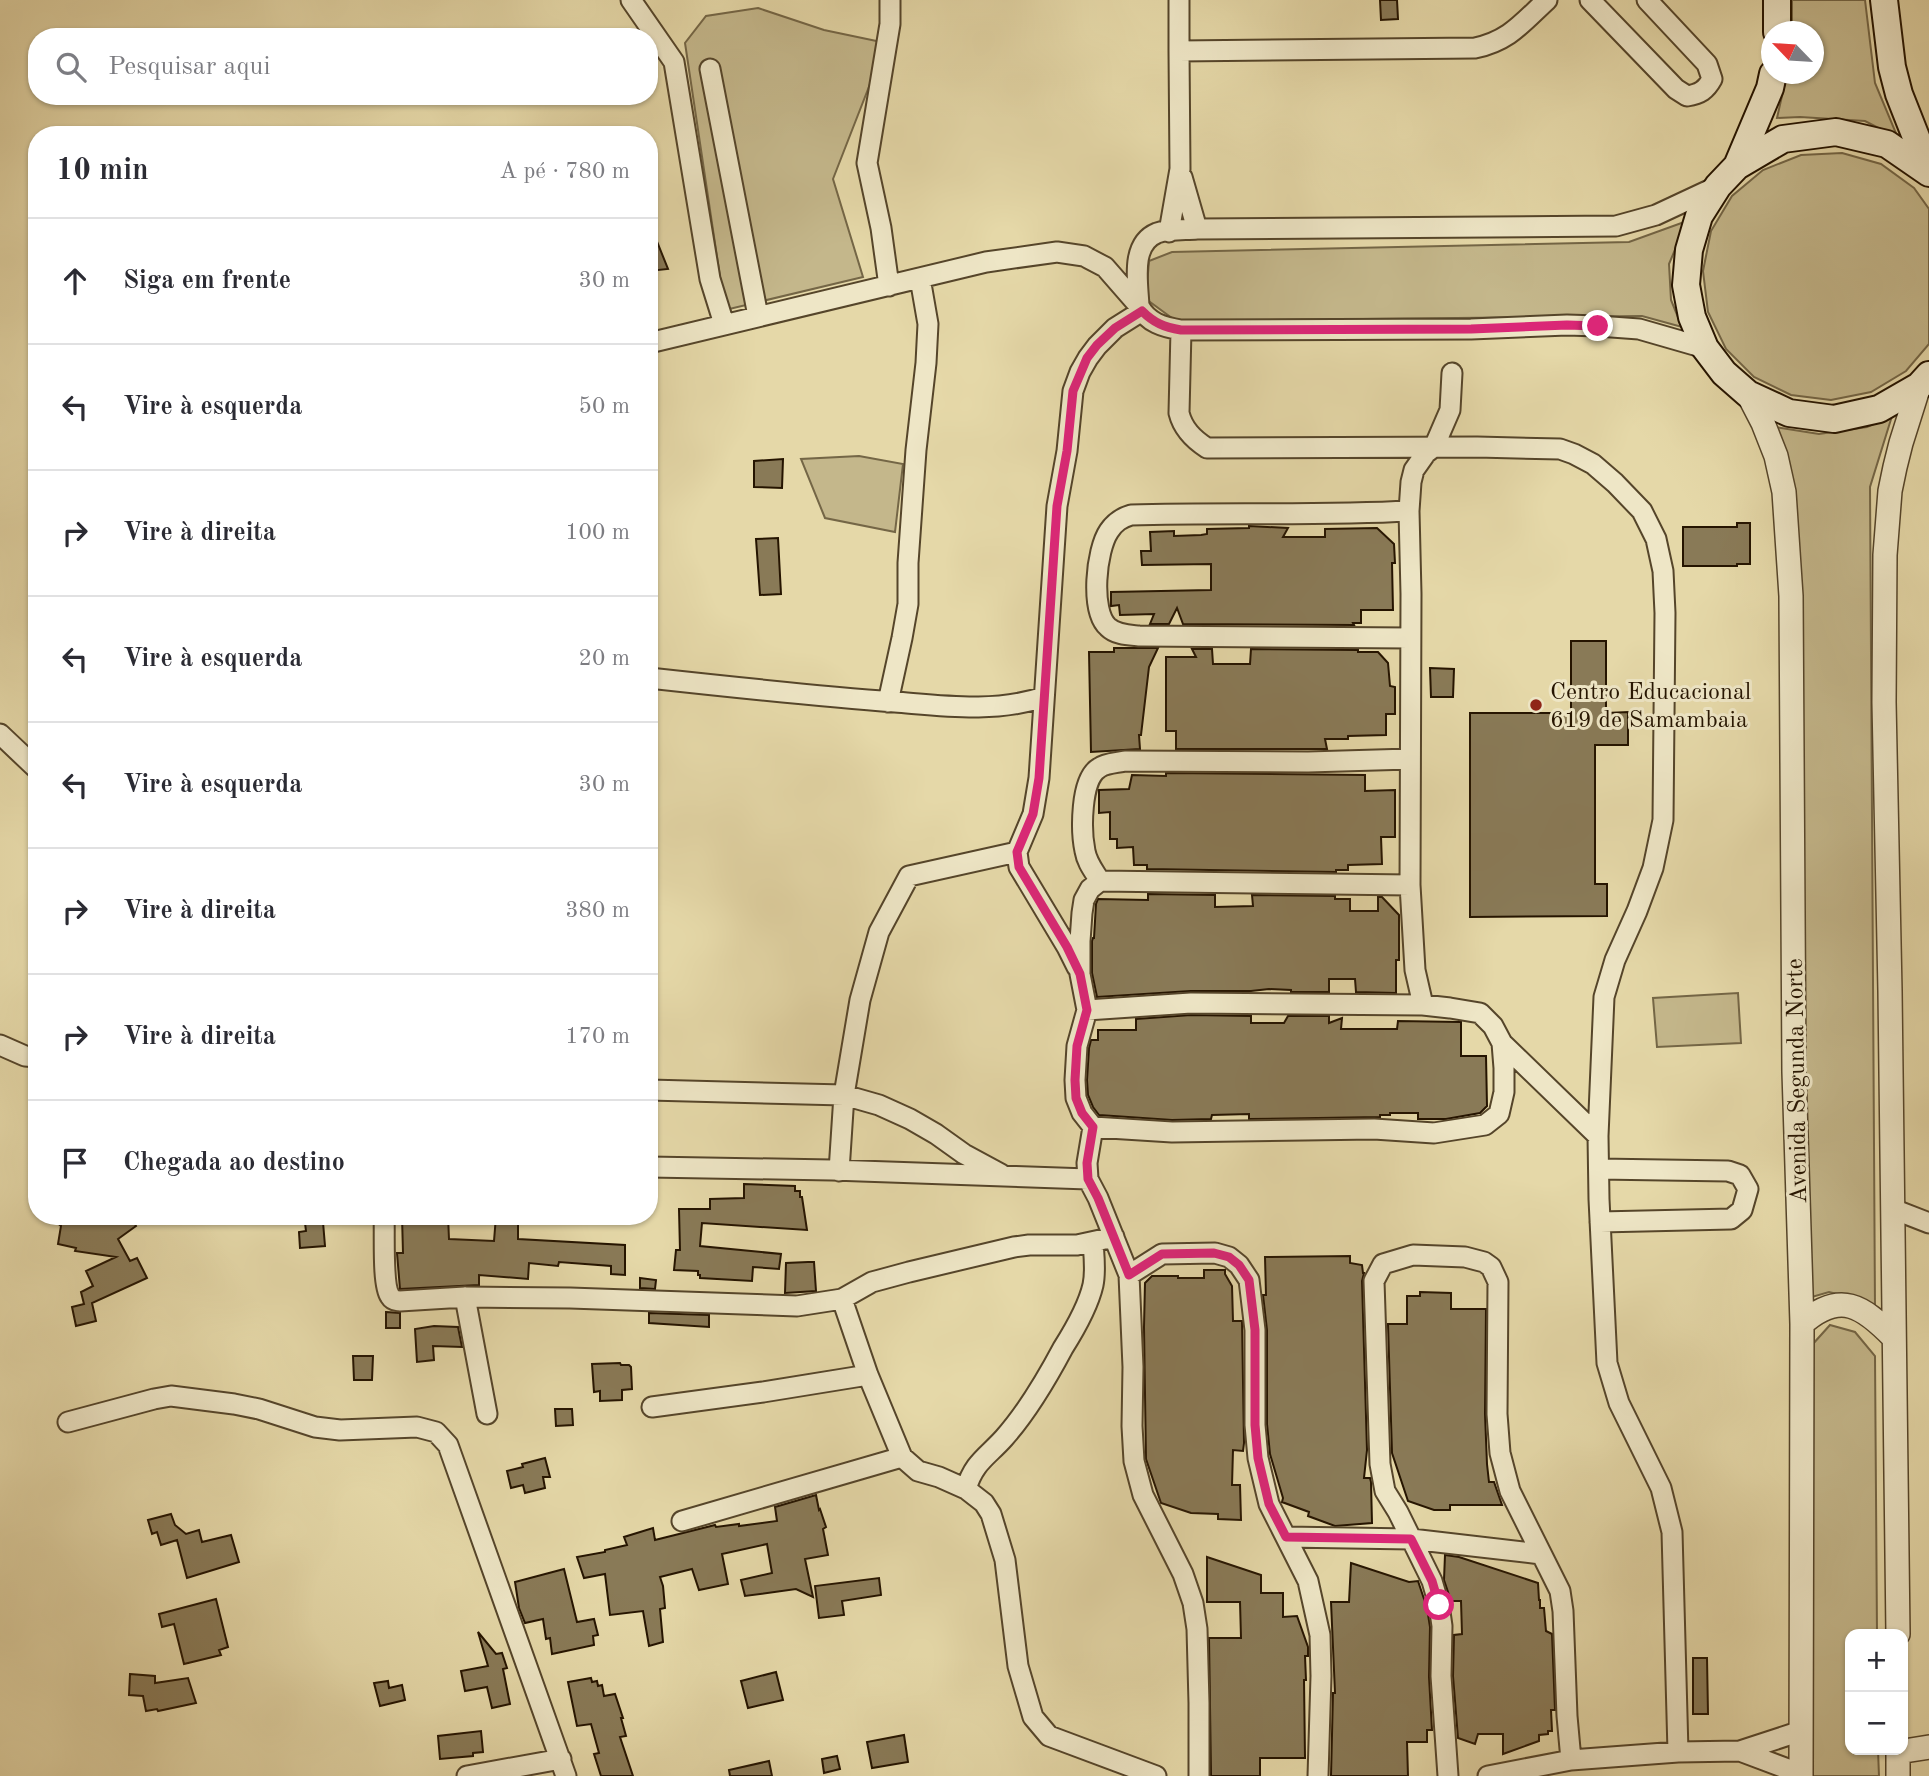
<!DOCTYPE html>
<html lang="pt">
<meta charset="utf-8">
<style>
:root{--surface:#fff;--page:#f2f2f3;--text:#2b2b33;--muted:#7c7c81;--line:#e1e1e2}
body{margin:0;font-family:"Old Standard TT",serif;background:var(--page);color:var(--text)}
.controls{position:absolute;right:21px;bottom:21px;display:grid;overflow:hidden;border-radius:14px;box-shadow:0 2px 5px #0004}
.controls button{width:63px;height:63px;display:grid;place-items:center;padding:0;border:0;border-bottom:2px solid var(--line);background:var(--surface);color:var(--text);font:35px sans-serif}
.compass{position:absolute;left:1761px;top:21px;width:63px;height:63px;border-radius:50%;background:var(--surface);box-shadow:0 2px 5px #0004;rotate:295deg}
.stop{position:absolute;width:21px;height:21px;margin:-16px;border:5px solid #db2777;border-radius:50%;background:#fff}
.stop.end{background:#db2777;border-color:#fff;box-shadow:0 2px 7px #0008}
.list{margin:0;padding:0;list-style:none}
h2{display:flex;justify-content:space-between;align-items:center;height:91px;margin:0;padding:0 28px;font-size:30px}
h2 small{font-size:23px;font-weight:400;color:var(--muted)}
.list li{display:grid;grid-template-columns:46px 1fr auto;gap:21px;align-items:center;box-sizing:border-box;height:126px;padding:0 28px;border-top:2px solid var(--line)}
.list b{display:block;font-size:26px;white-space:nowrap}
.list em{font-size:23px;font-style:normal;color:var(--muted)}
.icon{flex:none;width:38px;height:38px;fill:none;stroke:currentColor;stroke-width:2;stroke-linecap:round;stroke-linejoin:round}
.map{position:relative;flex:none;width:1929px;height:1776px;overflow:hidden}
.search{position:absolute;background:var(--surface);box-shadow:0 2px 5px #0004;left:28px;top:28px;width:630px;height:77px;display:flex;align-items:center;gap:18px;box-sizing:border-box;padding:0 24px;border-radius:28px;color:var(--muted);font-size:26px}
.panel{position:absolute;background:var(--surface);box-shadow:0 2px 5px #0004;left:28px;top:126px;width:630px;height:1099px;border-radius:28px}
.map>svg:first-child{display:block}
.green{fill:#c4b78b;stroke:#746646;stroke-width:2}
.building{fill:#897a57;stroke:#251400;stroke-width:2}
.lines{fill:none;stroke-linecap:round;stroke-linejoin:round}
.minor-casing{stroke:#55452a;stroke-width:23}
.tertiary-casing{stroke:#55452a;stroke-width:26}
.secondary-casing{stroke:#251400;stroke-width:30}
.minor{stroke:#eee6c6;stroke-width:19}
.tertiary{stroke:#eee6c6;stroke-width:23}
.secondary{stroke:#eee6c6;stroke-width:26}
.route{stroke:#db2777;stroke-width:9}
.poi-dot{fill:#8f2418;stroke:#eee6c6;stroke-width:2.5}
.labels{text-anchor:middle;stroke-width:6;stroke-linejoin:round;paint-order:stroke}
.poi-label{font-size:24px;fill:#251400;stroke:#eee6c6;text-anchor:start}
.street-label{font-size:24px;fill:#251400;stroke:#eee6c6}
</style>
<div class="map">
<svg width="1929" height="1776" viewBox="0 0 1929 1776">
<rect width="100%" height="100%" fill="#e5d8a8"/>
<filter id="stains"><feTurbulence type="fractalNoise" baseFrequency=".00286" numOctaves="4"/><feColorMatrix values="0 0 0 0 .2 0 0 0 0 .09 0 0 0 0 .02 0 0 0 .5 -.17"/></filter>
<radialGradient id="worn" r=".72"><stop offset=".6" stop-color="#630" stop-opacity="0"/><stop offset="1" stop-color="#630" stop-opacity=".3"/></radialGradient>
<path class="green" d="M1792,0H1865L1875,83L1898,138L1865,121L1800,117L1777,118L1787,74H1814V32L1792,31Z
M758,8L824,30L886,43L833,179L863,277L725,310L685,43L706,16Z
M1842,153L1881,164L1914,188L1929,209V344L1906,371L1871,392L1831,400L1791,395L1754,377L1726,349L1708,312L1703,271L1711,231L1732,196L1763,170L1801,155Z
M1687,221L1669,264L1671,300L1682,327L1642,316L1176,321L1146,299L1149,261L1172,252L1629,242Z
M1892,416L1870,487L1875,1309L1858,1299L1829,1292L1805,1299L1775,427L1819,434L1867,427Z
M859,456L903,464L895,532L825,518L801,459Z
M1738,993L1741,1043L1657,1047L1653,998Z
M1830,1325L1855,1332L1875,1356L1877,1634H1850V1750H1878L1879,1776H1806L1803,1355Z"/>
<path class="building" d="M1380,0H1397L1398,19L1381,20Z
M649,224H650L668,269L649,271Z
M783,459L782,488L754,487V461Z
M1737,523H1750V564H1737V566H1683V527H1737Z
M1249,526L1288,528L1283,537H1325V529L1377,528L1394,544L1395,563H1392L1393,610H1361V623H1353L1354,625L1183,624L1177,608L1169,624H1150L1154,614L1120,615L1119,605L1111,606V592L1211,590V564L1142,565L1141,551H1151L1150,532L1174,531V536L1201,535L1207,534V529L1249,528Z
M778,538L781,594L760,595L756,539Z
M1571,641H1606V713L1628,712V745H1595V884H1607V916L1470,917V713H1571Z
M1114,648H1158L1149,667L1141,735H1139L1140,749L1091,752L1089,652H1114Z
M1192,649H1212L1213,664H1250L1251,649L1358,650V652H1378L1388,663L1390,686L1395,687V714H1386V735L1348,736V739H1325L1327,749H1176V731H1166V657H1196Z
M1430,668L1454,669L1453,697H1431Z
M1166,773L1365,775V791L1395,790V837H1381L1382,864L1348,865V870H1336V872L1147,869V865H1134L1133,847L1117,848V839H1110V812L1099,813V790L1129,789L1132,775L1166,776Z
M1148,894L1215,895V907L1253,906L1252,895L1335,896V899H1350V911H1378V897H1382L1399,915V960H1396V993L1356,992L1355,979H1329V992H1291V990L1269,989L1251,991H1191L1097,997L1092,973V941L1093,938H1094L1096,904L1098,899L1148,900Z
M1191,1015L1251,1016V1023H1284L1288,1016H1329V1023L1342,1018L1341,1029H1397L1398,1021L1461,1022V1056H1486L1487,1106L1480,1113L1446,1119H1418V1113H1390V1115H1380V1117L1249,1119V1114L1212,1115L1211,1119L1172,1120L1099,1115L1093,1107L1088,1095L1087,1080L1089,1048L1091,1040H1098V1030H1136V1019Z
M744,1184L795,1186V1191H800V1197H802L807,1230L702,1223L700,1246L781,1254L779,1269L753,1267L752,1281L700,1278V1275H698V1271L674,1270L676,1250H680L679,1209H710V1199L744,1198Z
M49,1216H130L136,1226L118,1239L130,1261L137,1258L147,1278L92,1303L96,1321L76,1326L72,1307L84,1304L81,1292L93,1286L86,1271L116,1257L75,1251L76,1248L58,1244L61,1226Z
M402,1216H448L449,1239L494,1241L496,1216H518V1239L625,1245V1275L611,1274V1266L559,1262L558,1266L529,1263L528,1279L479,1275V1285L400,1289L397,1253H403Z
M323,1222L325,1246L300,1248L299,1232L306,1231L305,1223Z
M1350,1256V1263L1362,1265L1363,1273H1364L1362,1281L1367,1450L1364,1478H1370L1371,1482L1372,1523L1335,1526L1308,1516L1309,1512L1282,1502L1283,1498L1270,1454L1267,1424V1330L1263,1295H1266L1265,1257Z
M808,1262H814L816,1291L785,1293L786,1263Z
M1204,1270H1225V1274L1232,1286L1233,1321H1242L1244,1443L1243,1451L1233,1450L1232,1485H1240L1241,1520L1218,1519V1514L1191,1513L1161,1503L1146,1459L1144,1327L1145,1283L1152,1276H1178V1278H1204Z
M640,1278L656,1280L655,1289L640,1288Z
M1420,1292L1451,1293V1309H1486L1485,1414L1487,1464L1489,1482H1494L1502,1505H1450V1510H1434L1408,1501L1392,1453L1388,1324H1407V1296H1420Z
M386,1312L400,1313V1328H386Z
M649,1313L709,1315V1327L649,1323Z
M434,1326L458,1327L462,1347L433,1346L434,1360L417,1362L415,1329Z
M353,1356H373L372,1380H354Z
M620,1363L621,1365H629L631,1367L632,1389L622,1390V1400L600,1401V1391L594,1392L592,1364Z
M555,1409H572L573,1425L556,1426Z
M545,1458L550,1477H543L545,1488L525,1493L523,1485L511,1488L507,1471L523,1467L522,1464Z
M816,1495L819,1510L820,1509L826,1527L823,1529L828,1555L805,1559L813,1597L796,1589L745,1596L741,1580L772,1573L767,1544L722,1554L728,1584L699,1590L692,1569L660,1577L663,1586L665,1608L660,1609L663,1642L649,1646L643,1611L610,1615L605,1574L584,1578L577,1557L605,1552V1550L627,1545L624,1537L653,1528L655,1540L715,1525L716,1527L739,1524V1526L777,1521L775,1507Z
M171,1514L175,1525L186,1534L199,1530L202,1542L231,1535L239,1562L187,1578L177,1540L161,1545L157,1532L152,1534L148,1520Z
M1445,1555L1459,1557L1538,1583L1539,1600H1540V1608H1544L1546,1631L1552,1634L1555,1710H1551L1552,1731H1548V1734L1539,1735V1741L1503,1754V1734H1478L1475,1744L1458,1738L1453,1676L1454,1635L1462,1634L1461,1601H1451L1444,1580Z
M1207,1557L1261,1575V1593H1283V1617L1297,1616L1308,1647V1656H1305L1306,1680H1304L1305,1758H1260V1776H1211L1209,1638H1241L1240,1602H1207Z
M1351,1563L1409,1582L1418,1581L1427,1608L1430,1627L1429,1677L1432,1730H1427V1742H1407L1408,1776H1331L1333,1693H1335L1331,1602H1349Z
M564,1569L577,1622L594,1619L598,1635L593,1636L594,1645L552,1654L550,1638L546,1639L543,1619L525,1623L519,1608L515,1582Z
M879,1578L881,1595L842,1601L844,1615L819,1618L815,1586Z
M216,1599L228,1647L219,1650L221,1655L184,1664L174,1624L162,1627L159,1614Z
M478,1632L496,1654L502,1653L507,1668L503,1669L510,1704L492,1708L487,1687L465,1691L461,1671L488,1666Z
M1693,1658H1707L1708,1714H1693Z
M776,1672L783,1700L748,1708L741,1681Z
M130,1674L155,1676V1683L188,1678L196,1703L158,1711L157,1709L146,1711L143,1696L129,1695Z
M591,1678L592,1682L597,1681L598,1686L602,1685L604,1696L615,1694L623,1718H621L626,1736L620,1737L633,1776H601L594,1754L599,1753L591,1724L577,1726L568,1682Z
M388,1681L389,1688L402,1685L405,1700L380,1706L374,1683Z
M481,1731L483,1752L473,1753V1756L440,1759L438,1736Z
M904,1735L908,1762L872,1768L867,1742Z
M837,1756L840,1769L824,1773L822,1759Z
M769,1761L772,1776H730L729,1770Z"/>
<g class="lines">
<defs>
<path id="minor" d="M631,0L674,62L710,279L724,324
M1179,0V51
M1590,0L1676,89L1687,96C1700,94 1706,90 1712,79L1707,64L1647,0
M710,69L758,316
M1182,177L1197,229
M1169,232L1180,169L1179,51L1475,48C1509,41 1522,23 1547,0
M889,286L881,228L867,163L890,24V0
M1181,330L1179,413C1183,429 1193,439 1207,448L1477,447L1560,449L1574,454L1593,464L1615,483L1642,511L1656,539L1663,571L1665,613L1663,820L1653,868L1637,911L1615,960L1604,997L1598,1136L1599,1199L1607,1363L1619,1403L1661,1488L1672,1532L1678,1752
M649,343L986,262L1057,252L1084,256L1105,267L1139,306
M1705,348L1639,329L1598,326L1567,325L1471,329L1181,330C1163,327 1148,323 1139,306C1138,283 1130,244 1157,233C1168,229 1185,230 1197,229L1616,226L1656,215L1718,186
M1409,511C1316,516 1223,512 1131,515C1121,518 1115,522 1109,531C1096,550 1090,611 1108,627C1116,635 1129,635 1139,636L1410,638
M649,678C731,687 813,696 895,702C945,706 995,713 1044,697
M888,702L902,638L908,604V563L916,450L926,363L928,324L920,278
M0,734L37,769
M1410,885L1100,881C1094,871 1087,863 1085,851C1081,832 1080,779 1099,768C1106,763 1117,763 1125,761L1308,762L1410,759
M1077,967L1067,947L1019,867L1017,852L1033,814L1039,778L1057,506L1067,451L1073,391L1080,372L1088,358L1097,346L1115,328L1142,311
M1423,1005L1415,970L1410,885L1411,594L1409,511L1411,482L1414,470L1426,453L1434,447L1450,410L1452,373
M1087,1010L1191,1003L1423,1005L1450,1008L1480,1013L1493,1026L1502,1043L1504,1068V1092L1499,1114L1485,1125L1434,1133L1374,1129L1172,1132L1093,1127L1082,1113L1076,1098L1075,1080L1077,1046L1087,1010L1080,974V941L1082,913L1084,900L1090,889L1100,881
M1502,1043L1598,1136
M0,1045L25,1056L37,1057
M649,1090L844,1095L879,1105L910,1119L936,1134L964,1154L1001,1174
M1093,1127L1087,1163L1088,1179L1098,1198L1129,1275L1133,1367L1132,1426L1134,1461L1143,1495L1183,1574L1193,1603L1197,1629L1199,1703V1776
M649,1167L832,1170L1088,1179
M1599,1169L1728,1171L1740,1175L1748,1189L1742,1210L1731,1219L1600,1222
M839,1171L844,1095L860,1000L879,932L909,876L1017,852
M1893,1209L1929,1223
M384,1216C385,1233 382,1285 390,1296C393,1301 395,1300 400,1301L465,1297L570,1298L797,1306L842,1299L872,1282L909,1272L1014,1247L1029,1245H1077L1114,1237
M1093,1242C1094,1256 1096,1271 1093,1285C1088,1307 1075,1329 1063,1348C1046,1380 1028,1411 1004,1438C987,1457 974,1462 966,1489L984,1503L991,1514L1005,1560L1018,1666L1033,1717L1049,1736L1156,1776
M1129,1275L1162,1254L1215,1253L1229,1257L1239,1265L1249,1280L1255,1330V1425L1258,1458L1269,1504L1308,1581L1320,1635L1321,1676L1318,1776
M465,1297L487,1414
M842,1299L868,1375L902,1457L918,1471L939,1477L966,1489
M652,1407L763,1392L868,1375
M68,1422L154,1399L171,1396L234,1404L259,1409L315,1427L340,1430L417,1427L436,1432L448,1445L566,1776
M682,1521L902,1457
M1286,1537L1411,1539L1541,1554
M1740,1751L1801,1774
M467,1776L561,1759
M1448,1776L1441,1676L1442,1626L1439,1605L1432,1581L1398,1512L1385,1491L1380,1464L1374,1281L1383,1264L1413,1255L1465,1257L1484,1262L1491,1267L1498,1282L1497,1414L1500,1453L1510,1491L1560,1591L1563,1611L1567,1716L1571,1760
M1488,1776L1571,1760L1678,1752L1740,1751L1801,1731"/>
<path id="tertiary" d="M1748,394L1763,423L1776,456L1784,492L1791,596L1794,1072L1802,1324L1801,1776
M1802,1324C1840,1290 1863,1306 1894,1338
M1898,1634L1890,991L1884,702L1885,555L1890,491L1895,467L1901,443L1919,386
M1898,1752L1929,1747
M1898,1776V1750"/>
<path id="secondary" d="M1777,0V32
M1884,0L1892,67L1899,94L1929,170
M1737,166L1770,88L1773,74
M1929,173L1887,144L1836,132L1783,139L1737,166L1718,186L1699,216L1689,250L1686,285L1692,317L1705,348L1724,373L1748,394L1789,413L1834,419L1879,409L1919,386L1929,375"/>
</defs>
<use href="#minor" class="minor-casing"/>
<use href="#tertiary" class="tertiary-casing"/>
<use href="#secondary" class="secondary-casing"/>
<use href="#minor" class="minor"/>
<use href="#tertiary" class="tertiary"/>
<use href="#secondary" class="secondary"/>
</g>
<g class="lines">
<path class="route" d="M1439,1605L1432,1581L1411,1539L1286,1537L1269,1504L1258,1458L1255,1425V1330L1249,1280L1239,1265L1229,1257L1214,1253L1162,1254L1129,1275L1098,1198L1088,1179L1087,1163L1093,1127L1082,1113L1076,1098L1075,1080L1077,1046L1087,1010L1080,974L1067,947L1019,867L1017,852L1033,814L1039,778L1057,506L1067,451L1073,391L1087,358L1097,345L1115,328L1142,311C1154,323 1164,327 1181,330L1471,329L1567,325L1598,326"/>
</g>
<circle class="poi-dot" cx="1536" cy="705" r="7"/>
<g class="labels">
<g class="poi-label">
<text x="1550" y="699">Centro Educacional<tspan x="1550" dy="28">619 de Samambaia</tspan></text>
</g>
<g class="street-label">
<text transform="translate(1796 1081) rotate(-91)" y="8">Avenida Segunda Norte</text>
</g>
</g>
<rect width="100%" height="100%" filter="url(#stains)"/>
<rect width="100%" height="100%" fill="url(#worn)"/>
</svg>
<div class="controls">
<button>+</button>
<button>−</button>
</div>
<svg class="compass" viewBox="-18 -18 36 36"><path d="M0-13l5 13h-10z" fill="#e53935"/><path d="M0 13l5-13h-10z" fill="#7c7c81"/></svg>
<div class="stop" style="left:1439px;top:1605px"></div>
<div class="stop end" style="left:1598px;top:326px"></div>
<div class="search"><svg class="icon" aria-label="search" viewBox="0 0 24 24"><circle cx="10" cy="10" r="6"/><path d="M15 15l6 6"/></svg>Pesquisar aqui</div>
<section class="panel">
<h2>10 min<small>A pé · 780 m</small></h2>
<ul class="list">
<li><svg class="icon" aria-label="ahead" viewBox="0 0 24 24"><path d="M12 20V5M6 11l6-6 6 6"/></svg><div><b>Siga em frente</b></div><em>30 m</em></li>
<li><svg class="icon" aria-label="left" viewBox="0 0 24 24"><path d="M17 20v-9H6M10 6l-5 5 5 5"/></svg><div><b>Vire à esquerda</b></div><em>50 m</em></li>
<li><svg class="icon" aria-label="right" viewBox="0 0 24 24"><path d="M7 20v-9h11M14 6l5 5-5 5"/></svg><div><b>Vire à direita</b></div><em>100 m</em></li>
<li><svg class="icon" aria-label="left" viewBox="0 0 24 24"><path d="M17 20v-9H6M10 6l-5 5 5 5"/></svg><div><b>Vire à esquerda</b></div><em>20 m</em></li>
<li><svg class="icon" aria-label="left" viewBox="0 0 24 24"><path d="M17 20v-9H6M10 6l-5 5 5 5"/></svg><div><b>Vire à esquerda</b></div><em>30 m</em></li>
<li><svg class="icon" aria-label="right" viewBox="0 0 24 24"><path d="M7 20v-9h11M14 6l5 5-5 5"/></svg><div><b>Vire à direita</b></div><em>380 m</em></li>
<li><svg class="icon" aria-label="right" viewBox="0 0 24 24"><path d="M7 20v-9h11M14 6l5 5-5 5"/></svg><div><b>Vire à direita</b></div><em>170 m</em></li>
<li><svg class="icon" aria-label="arrive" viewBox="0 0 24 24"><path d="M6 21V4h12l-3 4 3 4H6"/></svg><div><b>Chegada ao destino</b></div></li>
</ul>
</section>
</div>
